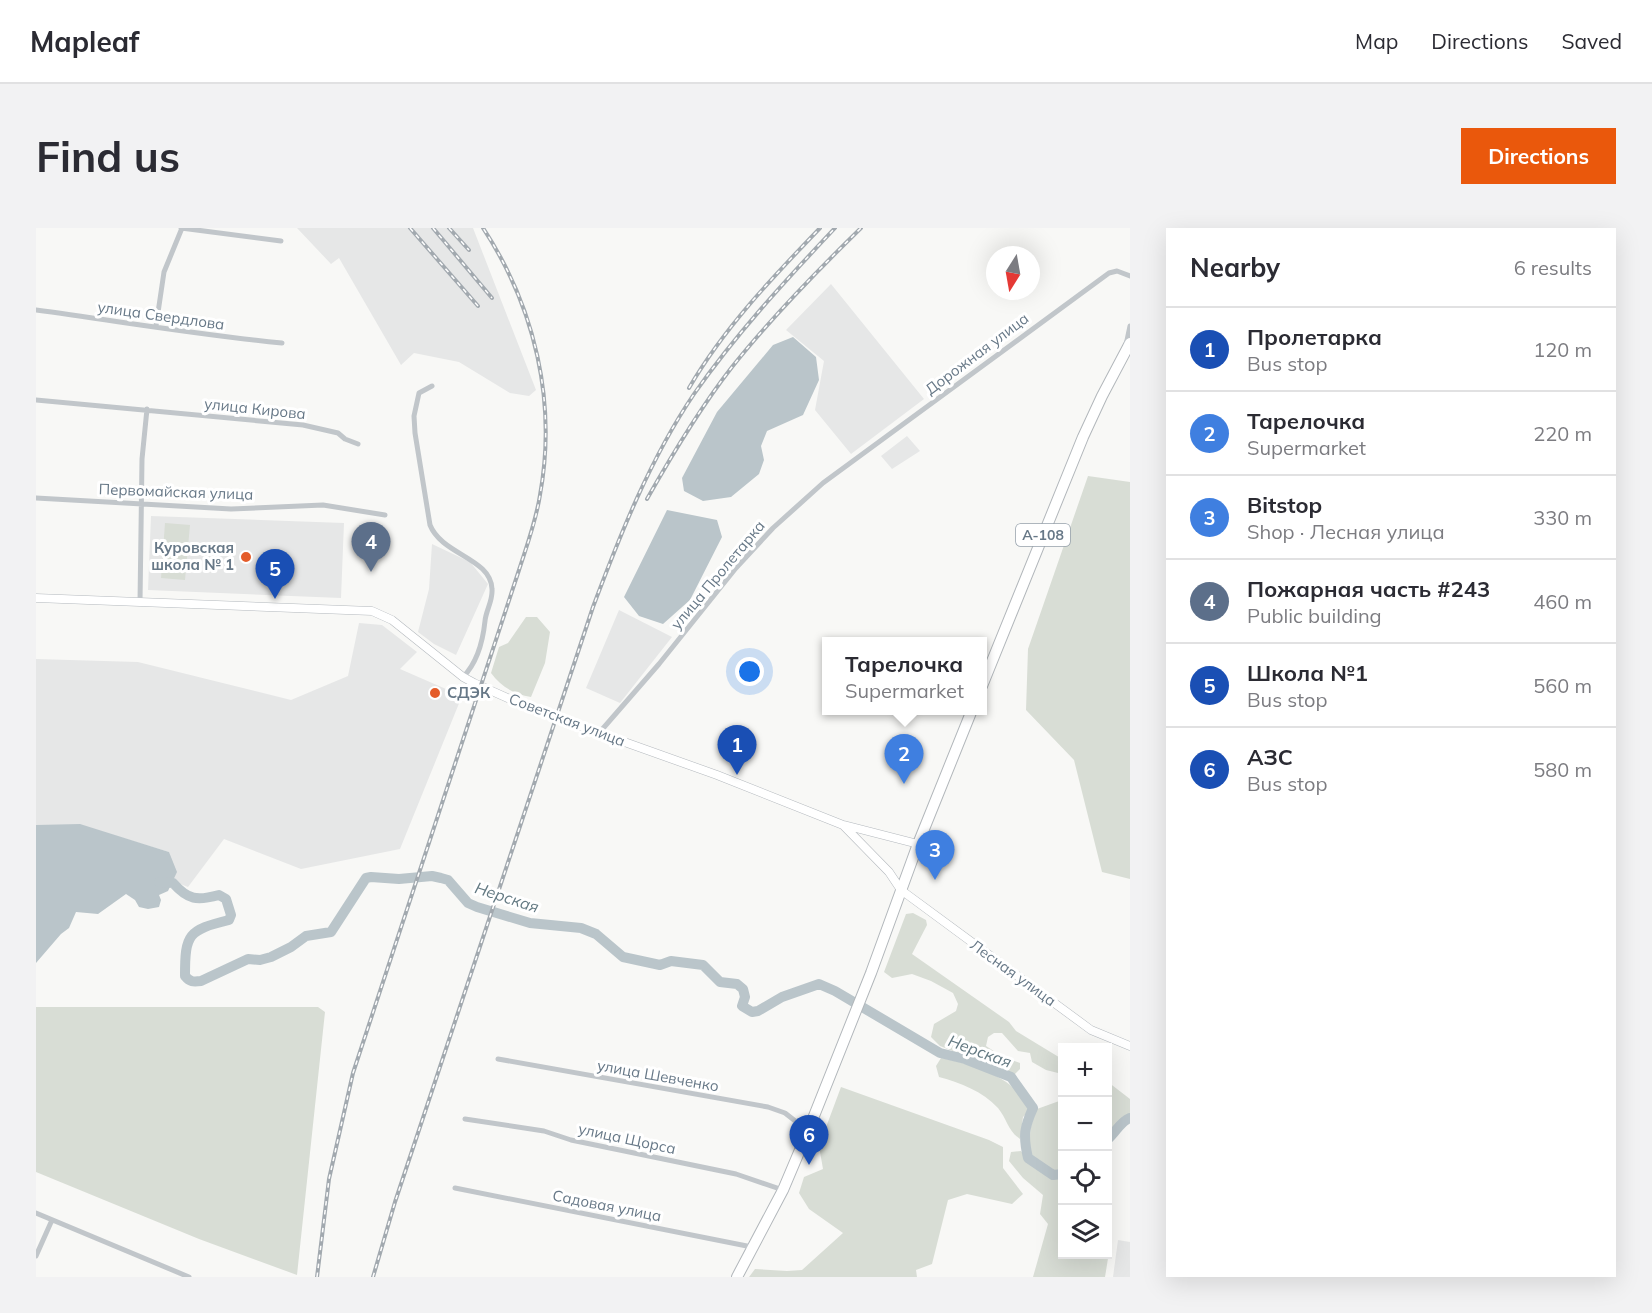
<!DOCTYPE html>
<meta charset="utf-8">
<style>
:root{--surface:#fff;--page:#f2f2f3;--text:#2b2b33;--muted:#7c7c81;--line:#e1e1e2;--accent:#ea580c}
body{margin:0;font-family:Mulish,sans-serif;background:var(--page);color:var(--text)}
.controls{position:absolute;right:18px;bottom:18px;display:grid;overflow:hidden;border-radius:0px;box-shadow:0 6px 24px #0002}
.controls button{width:54px;height:54px;display:grid;place-items:center;padding:0;border:0;border-bottom:2px solid var(--line);background:var(--surface);color:var(--text);font:30px sans-serif}
.compass{position:absolute;left:950px;top:18px;width:54px;height:54px;border-radius:50%;background:var(--surface);box-shadow:0 6px 24px #0002;rotate:191deg}
.you{position:absolute;left:714px;top:444px;width:21px;height:21px;margin:-15px;border:4px solid #fff;border-radius:50%;background:#1a73e8;box-shadow:0 0 0 9px #1a73e833}
.badge{display:grid;place-items:center;width:39px;height:39px;border-radius:50%;background:var(--accent);color:#fff;font-size:20px;font-weight:700}
.pin{position:absolute;translate:-50% -50px;filter:drop-shadow(0 2px 3px #0008)}
.pin::after{content:'';position:absolute;top:32px;width:21px;height:18px;background:inherit;clip-path:polygon(0 0,100% 0,50% 100%)}
.popup{position:absolute;left:786px;top:409px;width:165px;height:78px;box-sizing:border-box;display:grid;place-content:center;border-radius:0px;background:var(--surface);filter:drop-shadow(0 2px 4px #0005);font-size:20px;white-space:nowrap;color:var(--muted)}
.popup b{font-size:22px;color:var(--text)}
.popup::after{content:'';position:absolute;left:50%;top:100%;margin-left:-12px;border:12px solid transparent;border-top-color:var(--surface)}
.list{margin:0;padding:0;list-style:none}
h2{display:flex;justify-content:space-between;align-items:center;height:78px;margin:0;padding:0 24px;font-size:26px}
h2 small{font-size:20px;font-weight:400;color:var(--muted)}
.list li{display:grid;grid-template-columns:39px 1fr auto;gap:18px;align-items:center;box-sizing:border-box;height:84px;padding:0 24px;border-top:2px solid var(--line)}
.list b{display:block;font-size:22px;white-space:nowrap}
.list p{margin:0;font-size:20px;white-space:nowrap;color:var(--muted)}
.list em{font-size:20px;font-style:normal;color:var(--muted)}
.icon{flex:none;width:33px;height:33px;fill:none;stroke:currentColor;stroke-width:2;stroke-linecap:round;stroke-linejoin:round}
.map{position:relative;flex:none;width:1094px;height:1049px;overflow:hidden;border-radius:0px}
header{display:flex;align-items:center;gap:36px;box-sizing:border-box;height:84px;padding:0 30px;background:var(--surface);border-bottom:2px solid var(--line)}
header strong{font-size:28px}
nav{display:flex;gap:33px;margin-inline-start:auto;font-size:21px}
.intro{display:flex;align-items:center;justify-content:space-between;box-sizing:border-box;height:144px;padding:0 36px}
h1{margin:0;font-size:42px}
.button{padding:15px 27px;border-radius:0px;background:var(--accent);color:#fff;font-size:21px;font-weight:700}
main{display:flex;gap:36px;padding:0 36px}
aside{flex:1;background:var(--surface);border-radius:0px;box-shadow:0 6px 24px #0002}
.map>svg:first-child{display:block}
.built{fill:#e6e7e7}
.green{fill:#d8ddd5}
.water{fill:#bac5ca}
.lines{fill:none;stroke-linecap:round;stroke-linejoin:round}
.river{stroke:#bac5ca;stroke-width:10}
.secondary-casing{stroke:#b4b9be;stroke-width:9}
.highway-casing{stroke:#b2b7bb;stroke-width:12}
.street{stroke:#c1c6ca;stroke-width:5}
.secondary{stroke:#fff;stroke-width:8}
.highway{stroke:#fff;stroke-width:10}
.rail-casing{stroke:#a2a9af;stroke-width:4}
.rail{stroke:#fff;stroke-width:1.5;stroke-dasharray:4.5;stroke-linecap:butt}
.poi-dot{fill:#e45c2a;stroke:#fff;stroke-width:2}
.labels{text-anchor:middle;stroke-width:6;stroke-linejoin:round;paint-order:stroke}
.shield{fill:#fff;stroke:#95a0ab;stroke-width:1.5}
.shield-label{font-size:14px;font-weight:bold;fill:#677887}
.street-label{font-size:15px;fill:#677887;stroke:#fff}
.poi-label{font-size:15px;font-weight:bold;fill:#677887;stroke:#fff;text-anchor:end}
.water-label{font-size:16px;font-style:italic;fill:#637982;stroke:#fff}
</style>
<header>
<strong>Mapleaf</strong>
<nav><a>Map</a><a>Directions</a><a>Saved</a></nav>
</header>
<div class="intro"><h1>Find us</h1><a class="button">Directions</a></div>
<main>
<div class="map">
<svg width="1094" height="1049" viewBox="0 0 1094 1049">
<rect width="100%" height="100%" fill="#f8f8f6"/>
<path class="built" d="M261,0H437L500,162L493,168L474,165L423,134L378,125L365,137L303,30L295,36Z
M795,56L888,171L815,226L779,182L788,133L750,102Z
M871,208L884,223L856,241L845,228Z
M115,288L308,295L305,370L112,362Z
M396,316L434,334L452,356L420,427L398,416L382,404L393,361Z
M583,382L636,409L584,475L550,460Z
M323,395L346,397L381,424L364,441L426,468L364,621L265,641L188,611L152,659L137,653L133,624L44,597H0V431L102,434L255,472L312,448Z
M1082,1012L1094,1014V1049H1077Z"/>
<path class="green" d="M1052,248L1094,254V651L1066,644L1038,532L990,482L992,421Z
M129,295L154,297L149,352L125,350Z
M490,389H501L514,404L509,435L495,469C478,466 465,459 455,445L463,419L472,415Z
M877,685L890,692L891,697L876,726L973,794L980,803L1026,831V846L1010,842L996,834L994,825L982,823L966,805H958L952,809L950,818L967,829L984,835V841L978,847L904,818L895,809L898,796L920,783L922,776L917,765L895,753L876,746L856,750L848,744L870,686Z
M0,779H282L289,784L261,1047L163,1011L0,944Z
M905,830C937,836 980,849 994,882L987,889L984,911C972,903 971,891 962,880C946,863 925,855 903,849L900,838Z
M1072,854L1094,871V887C1082,892 1082,901 1072,907Z
M805,859L953,912L967,919V940L987,966L976,976L931,966L912,972L896,1036L880,1042L881,1049H713L719,1041L751,1043L766,1042L807,1005L773,981L763,965L768,949L787,941L783,918Z
M1026,872V942L1018,944L995,929C993,910 993,898 1001,881Z
M985,923L991,932L1019,951L1026,950V1026H1072V1009L1075,1012L1069,1049H997L1012,996L1004,986L1007,967L987,950L973,933L975,924Z"/>
<path class="water" d="M757,109L780,129L783,152L767,187L731,203L725,218L728,232L723,246L695,269L667,273L648,263L646,250L681,184L737,117Z
M631,282L681,292L686,309L654,372L627,396L603,388L588,369Z
M44,596L133,624L141,644L132,663L123,667L125,672L123,679L112,681L103,679L99,672L90,666L62,686L40,684L33,700L25,706L0,735V597Z"/>
<g class="lines">
<path class="river" d="M123,654L137,655C152,672 161,673 183,667L190,671L195,687L193,692C152,702 149,706 149,748C154,754 157,754 165,753L212,731L224,732L235,729L255,719L270,708L295,704L330,650L335,649L363,651L396,648L405,650L412,652L432,675L441,679L494,695L545,700L560,706L587,729L624,737L635,733L667,737L684,754L701,756L707,761L709,769L706,778L716,784L722,783L746,769L783,756L799,763L904,825L929,831L975,849L997,880C988,900 987,908 992,930L1017,947L1026,946
M1072,911C1080,904 1084,894 1094,890"/>
<defs>
<path id="secondary" d="M0,370L336,383L356,392L427,449L438,455L496,481L681,547L807,597L853,644L865,662L1055,802L1094,818
M808,597L882,616"/>
<path id="highway" d="M946,458L1047,209L1066,168L1094,115
M701,1049L747,962L772,903L835,745L882,616L936,482"/>
</defs>
<use href="#secondary" class="secondary-casing"/>
<use href="#highway" class="highway-casing"/>
<path class="street" d="M145,0L245,13
M0,82C82,93 164,107 246,115
M120,98L128,44L146,0
M1090,117L1094,98
M396,158L383,165L378,188L379,205L394,297C406,327 455,330 456,361C457,373 450,382 449,393C447,412 441,435 427,449
M0,172L267,197L302,205L309,211L322,216
M0,270L195,281L287,277L349,287
M104,374L106,231L111,181
M563,505L623,436L700,340L737,300L787,255L1073,45L1081,43L1094,48
M462,831L732,879L749,885L772,903
M429,891L508,903L535,912L700,946L747,962
M419,960L716,1019
M0,985L153,1049
M0,1028L16,992"/>
<use href="#secondary" class="secondary"/>
<use href="#highway" class="highway"/>
<defs>
<path id="rail" d="M374,0L442,78
M397,0L456,70
M413,0L433,22
M653,160C688,100 736,50 784,0
M611,271C637,225 664,180 696,139C735,90 780,44 825,0
M281,1049L293,951L317,845L483,342C491,317 500,293 504,267C521,174 499,79 447,0
M337,1049L359,974L557,379C584,307 614,231 658,166C700,106 749,53 799,0"/>
</defs>
<use href="#rail" class="rail-casing"/>
<use href="#rail" class="rail"/>
</g>
<g class="poi-dot">
<circle cx="210" cy="329" r="6"/>
<circle cx="399" cy="465" r="6"/>
</g>
<g class="labels">
<rect class="shield" x="980" y="296" width="54" height="22" rx="4.5"/>
<g class="shield-label">
<text x="1007" y="312">А-108</text>
</g>
<g class="street-label">
<text transform="translate(125 88) rotate(8)" y="5">улица Свердлова</text>
<text transform="translate(941 126) rotate(-37)" y="5">Дорожная улица</text>
<text transform="translate(219 181) rotate(6)" y="5">улица Кирова</text>
<text transform="translate(140 264) rotate(2)" y="5">Первомайская улица</text>
<text transform="translate(682 347) rotate(-50)" y="5">улица Пролетарка</text>
<text transform="translate(531 492) rotate(21)" y="5">Советская улица</text>
<text transform="translate(977 745) rotate(36)" y="5">Лесная улица</text>
<text transform="translate(622 848) rotate(10)" y="5">улица Шевченко</text>
<text transform="translate(591 911) rotate(12)" y="5">улица Щорса</text>
<text transform="translate(571 978) rotate(11)" y="5">Садовая улица</text>
</g>
<g class="poi-label">
<text x="198" y="325">Куровская<tspan x="198" dy="17">школа № 1</tspan></text>
<text x="411" y="470" text-anchor="start">СДЭК</text>
</g>
<g class="water-label">
<text transform="translate(471 669) rotate(18)" y="6">Нерская</text>
<text transform="translate(944 823) rotate(20)" y="6">Нерская</text>
</g>
</g>
</svg>
<div class="controls">
<button>+</button>
<button>−</button>
<button><svg class="icon" aria-label="locate" viewBox="0 0 24 24"><circle cx="12" cy="12" r="6"/><path d="M12 2v4M12 18v4M2 12h4M18 12h4"/></svg></button>
<button><svg class="icon" aria-label="layers" viewBox="0 0 24 24"><path d="M12 4l9 5-9 5-9-5zM3 14l9 5 9-5"/></svg></button>
</div>
<svg class="compass" viewBox="-18 -18 36 36"><path d="M0-13l5 13h-10z" fill="#e53935"/><path d="M0 13l5-13h-10z" fill="#7c7c81"/></svg>
<div class="you"></div>
<div class="pin badge" style="left:701px;top:547px;background:#1a4fb4">1</div>
<div class="pin badge" style="left:868px;top:556px;background:#3f7fe0">2</div>
<div class="popup"><b>Тарелочка</b>Supermarket</div>
<div class="pin badge" style="left:899px;top:652px;background:#3f7fe0">3</div>
<div class="pin badge" style="left:335px;top:344px;background:#5c6f8a">4</div>
<div class="pin badge" style="left:239px;top:371px;background:#1a4fb4">5</div>
<div class="pin badge" style="left:773px;top:937px;background:#1a4fb4">6</div>
</div>
<aside>
<h2>Nearby<small>6 results</small></h2>
<ul class="list">
<li><span class="badge" style="background:#1a4fb4">1</span><div><b>Пролетарка</b><p>Bus stop</p></div><em>120 m</em></li>
<li><span class="badge" style="background:#3f7fe0">2</span><div><b>Тарелочка</b><p>Supermarket</p></div><em>220 m</em></li>
<li><span class="badge" style="background:#3f7fe0">3</span><div><b>Bitstop</b><p>Shop · Лесная улица</p></div><em>330 m</em></li>
<li><span class="badge" style="background:#5c6f8a">4</span><div><b>Пожарная часть #243</b><p>Public building</p></div><em>460 m</em></li>
<li><span class="badge" style="background:#1a4fb4">5</span><div><b>Школа №1</b><p>Bus stop</p></div><em>560 m</em></li>
<li><span class="badge" style="background:#1a4fb4">6</span><div><b>АЗС</b><p>Bus stop</p></div><em>580 m</em></li>
</ul>
</aside>
</main>
